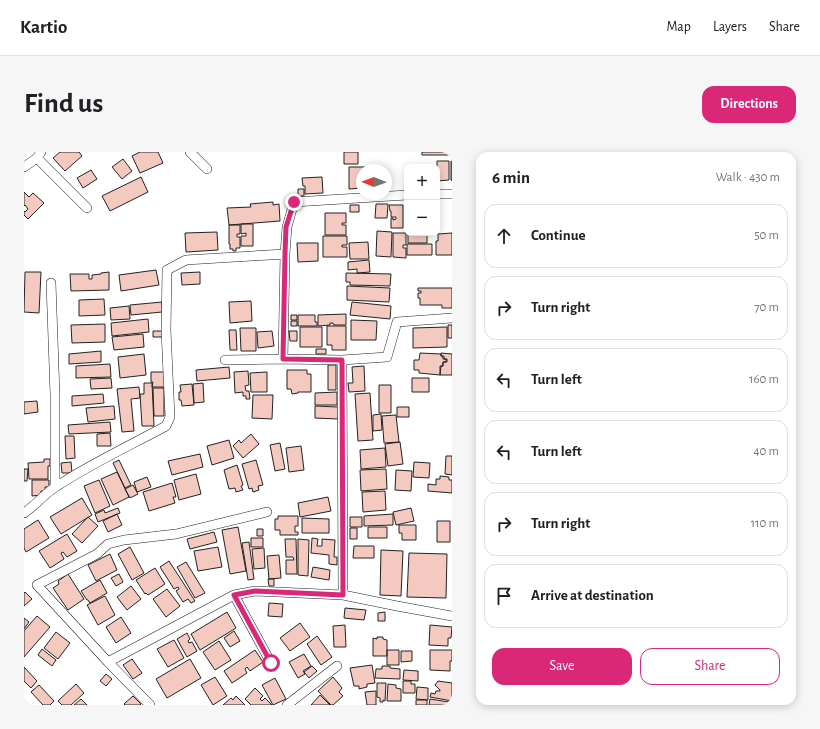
<!DOCTYPE html>
<meta charset="utf-8">
<style>
:root{--surface:#fff;--page:#f6f6f6;--text:#202124;--muted:#757577;--line:#e0e0e0;--accent:#db2777}
body{margin:0;font-family:"Alegreya Sans",sans-serif;background:var(--page);color:var(--text)}
.controls{position:absolute;right:12px;top:12px;display:grid;overflow:hidden;border-radius:8px;box-shadow:0 2px 10px #0003}
.controls button{width:36px;height:36px;display:grid;place-items:center;padding:0;border:0;border-bottom:1px solid var(--line);background:var(--surface);color:var(--text);font:20px sans-serif}
.compass{position:absolute;left:332px;top:12px;width:36px;height:36px;border-radius:50%;background:var(--surface);box-shadow:0 2px 10px #0003;rotate:271deg}
.stop{position:absolute;width:12px;height:12px;margin:-9px;border:3px solid #db2777;border-radius:50%;background:#fff}
.stop.end{background:#db2777;border-color:#fff;box-shadow:0 1px 4px #0008}
.list{margin:0;padding:0;list-style:none}
h2{display:flex;justify-content:space-between;align-items:center;height:52px;margin:0;padding:0 16px;font-size:17px}
h2 small{font-size:13px;font-weight:400;color:var(--muted)}
.list li{display:grid;grid-template-columns:26px 1fr auto;gap:12px;align-items:center;box-sizing:border-box;height:64px;margin:0 8px 8px;padding:0 8px;border:1px solid var(--line);border-radius:12px}
.list b{display:block;font-size:15px;white-space:nowrap}
.list em{font-size:13px;font-style:normal;color:var(--muted)}
.actions{display:flex;gap:8px;padding:12px 16px}
.actions a{flex:1;padding:9px 0;border:1px solid var(--accent);border-radius:12px;text-align:center;font-size:14px;color:var(--accent)}
.actions .main{background:var(--accent);color:#fff}
.icon{flex:none;width:22px;height:22px;fill:none;stroke:currentColor;stroke-width:2;stroke-linecap:round;stroke-linejoin:round}
.map{position:relative;flex:none;width:428px;height:553px;overflow:hidden;border-radius:12px}
header{display:flex;align-items:center;gap:24px;box-sizing:border-box;height:56px;padding:0 20px;background:var(--surface);border-bottom:1px solid var(--line)}
header strong{font-size:19px}
nav{display:flex;gap:22px;margin-inline-start:auto;font-size:14px}
.intro{display:flex;align-items:center;justify-content:space-between;box-sizing:border-box;height:96px;padding:0 24px}
h1{margin:0;font-size:28px}
.button{padding:10px 18px;border-radius:12px;background:var(--accent);color:#fff;font-size:14px;font-weight:700}
main{display:flex;gap:24px;padding:0 24px}
aside{flex:1;background:var(--surface);border-radius:12px;box-shadow:0 2px 10px #0003}
.map>svg:first-child{display:block}
.building{fill:#f3c9c0;stroke:#222}
.lines{fill:none;stroke-linecap:round;stroke-linejoin:round}
.street-casing{stroke:#222;stroke-width:10}
.street{stroke:#fff;stroke-width:9}
.route{stroke:#db2777;stroke-width:5}
</style>
<header>
<strong>Kartio</strong>
<nav><a>Map</a><a>Layers</a><a>Share</a></nav>
</header>
<div class="intro"><h1>Find us</h1><a class="button">Directions</a></div>
<main>
<div class="map">
<svg width="428" height="553" viewBox="0 0 428 553">
<rect width="100%" height="100%" fill="#fff"/>
<path class="building" d="M36,0H55L58,4L41,19L29,6Z
M116,0H134L139,11L116,21L108,4Z
M320,0H334V12H320Z
M398,0H428V3H398Z
M99,7L108,19L98,27L88,15Z
M413,9H425V28L413,29Z
M427,9H428V29L427,28Z
M325,15H342V18H338V36L325,37Z
M67,18L73,27L59,36L53,26Z
M117,25L124,40L86,59L78,44Z
M298,25L299,41L281,42V34H279L278,26Z
M274,37H280V44H274Z
M0,40L5,45L9,41L20,51L4,67L0,63V59L1,60L4,57L1,53L0,54Z
M249,50V53L255,52L256,69L205,73L203,56L227,55L226,52Z
M352,52H364L363,66H351Z
M326,53H335V60H326Z
M365,53H379V76H367V66H369V68L372,67V65H367V59H366Z
M301,61H322V71H318V73H322V83H301Z
M217,72H229V94H217V84H222V81L217,82Z
M205,73H216V82H213V85H216V96H212V99H209V97H206V92H205Z
M353,79L368,80L367,105L352,104Z
M193,80L194,98L162,100L161,81Z
M369,81H382V93H379V96H382V106L369,105Z
M384,81H403V91H384Z
M428,81V103H412V89H414V82Z
M299,84H323V93H318V95H323V105H299Z
M344,90L345,107H326L325,91Z
M273,91H294V109L274,110Z
M383,92H408V103H383Z
M345,108L346,120L333,121V117L324,118V110Z
M132,118L135,133L97,139L95,123Z
M1,120H17L15,161L0,160Z
M85,120V138L47,139L46,122H65V127H68V123L77,122V121Z
M176,120V132L158,133L157,121Z
M322,121L367,122L366,134L326,133V130H322Z
M323,134L366,136L365,150L323,148Z
M394,136H428V156H418V153H396V146H394V141H397V139H394Z
M80,147L81,163L55,164V148Z
M227,149L228,169L206,171L205,150Z
M138,150V160L107,163L106,153Z
M328,150L367,154L366,167L326,163Z
M105,154L106,167L87,168L86,156Z
M322,162V173H310V172H309V171H306V173L294,174V163Z
M267,163H273V168H267Z
M274,163H291V170H293V174H274Z
M124,167L125,180L88,184L87,171Z
M327,168L353,169L352,188H327Z
M267,169H273V174H267Z
M81,172V190L48,191L47,173Z
M424,173H428V186H424Z
M303,174H322V198H308V193H303Z
M276,175H298V195H276Z
M423,175V195L389,196V176Z
M216,176H232V199H217Z
M205,178H212L213,198H206Z
M129,179H139V185H129Z
M248,179L250,194L234,196L233,180Z
M265,179H273V189H266Z
M119,182L120,195L90,198L88,185Z
M292,197H302V202H292Z
M77,199V210L45,212V202Z
M396,201L417,202V204L419,205V207H422V210H419V214H416V223L395,221V218H390V208H395Z
M417,201L428,202V223H416L417,214H419V210H423V207H420V204H417Z
M120,202L122,223L96,226L94,205Z
M86,212L87,225L52,226V214Z
M304,213H312V238H304Z
M340,214L341,239L325,240L324,231H329L328,215Z
M205,215L206,226L173,229L172,218Z
M263,218H283V222H287V240H274V241L268,242L267,237H263Z
M224,219L225,233L221,234L222,239H225L226,247H222V244H219V240L211,241L210,220Z
M127,220H142V235H128L129,230H127Z
M243,220V240H227L226,221Z
M87,226L88,236L67,237L66,227Z
M388,226H405V240H388Z
M120,231H128L130,274H118L116,242H120Z
M179,231L180,250L170,251L169,232Z
M168,232L170,253L158,254L157,248H155V240H157L156,233Z
M355,233H367V261H355Z
M115,235L116,246L107,247L110,279L98,280L93,237Z
M129,236H140V264H130Z
M313,240V253H291V241Z
M346,241L349,288L334,289L331,242Z
M79,242L80,251L48,254V244Z
M229,243H249L248,267L228,266Z
M13,249L14,260L0,262V250Z
M90,254L91,267L64,270L62,256Z
M291,254L314,255V267L291,266Z
M373,255H385V265H373Z
M357,262L358,278L349,279V263Z
M372,263L375,290L360,291L358,264Z
M86,270L87,280L45,282L44,273Z
M86,281L87,294H73V282Z
M227,282L235,292L219,306L209,294L215,288L217,291Z
M41,284H50L51,306L42,307Z
M205,288L210,306L188,313L183,294Z
M376,290L379,312L364,314L361,292Z
M256,291L261,317L251,319L246,293Z
M277,294L280,318L265,320L262,296Z
M361,296L362,315L337,317L336,298Z
M176,302L179,315L148,323L144,309Z
M422,304H428V323L421,322Z
M20,307H26V314H24V327H5L4,311L20,310Z
M95,308L107,333L101,336L89,311Z
M232,308L239,333L234,334L235,338L229,340L228,336L225,337L218,312Z
M47,310L48,321H38L37,311Z
M390,310L406,311L405,326L389,325Z
M213,313L219,333L217,334L219,338L212,340L211,336L205,337L200,318Z
M0,317H4L3,329H0Z
M362,317L363,337L337,339L336,318Z
M372,318L388,319L387,339L371,338Z
M93,320L105,345L89,353L77,327Z
M172,322L177,342L155,348L150,328Z
M416,324L425,325V328H428V341L404,339V332L412,333V327H416Z
M123,325L127,335L113,340L110,330Z
M8,328H25V335H21V339H17V343L8,344Z
M75,328L86,354L71,361L60,334Z
M148,331L152,345H149L151,351L125,359L119,340Z
M109,333L114,342L106,346L101,337Z
M361,339L362,358L339,360L338,340Z
M304,345L307,359L276,365L274,351Z
M58,346L68,363L37,382L26,365Z
M94,356L96,361L74,370L71,362L80,358L81,361Z
M387,356L390,369L372,373L369,360Z
M93,362L98,373L84,380L79,369Z
M369,362V373L340,374V364Z
M254,364H274V374H271V380H274V383H256V378H251V367H254Z
M64,365L74,374L58,391L48,382Z
M326,365H338V375H326Z
M278,366L305,367V381H278Z
M14,368L25,386L2,400L0,396V377Z
M413,369H426V390H413Z
M375,373H392V388H378V381H375Z
M214,375L222,419L206,422L198,378Z
M344,375H363V386H344Z
M326,376H333V387H326Z
M233,377H239V384H233Z
M190,380L193,390L166,397L163,387Z
M43,382L53,399L43,405L39,400L37,401L40,407L26,416L15,399Z
M227,386H239V395H227Z
M288,386L294,387L293,394H298V387L311,388L310,405H313V413L305,412V403L287,401Z
M261,387H272L273,422H262V408H270L269,405H262Z
M274,387L285,388L284,424L274,423Z
M225,390L230,427L224,428L218,391Z
M330,394H350V406H329Z
M106,395L120,421L108,428L94,402Z
M194,395L198,415L174,419L170,399Z
M240,396L241,416L230,417L228,397Z
M357,398L379,399L377,444L356,443Z
M385,401L423,402L422,446L383,445Z
M86,402L93,418L72,429L64,413Z
M255,403L257,426L245,427L243,404Z
M145,409L171,449L167,451L164,447L159,450L152,439L155,437L154,435L150,437L136,415Z
M162,410L181,441L171,446L153,415Z
M289,415L306,418L305,428L287,425Z
M131,416L141,432L124,443L122,441L121,442L112,428Z
M44,422L60,447L44,458L29,436L35,432L34,429Z
M95,422L99,430L92,434L87,426Z
M244,427H250V434H245Z
M76,428L83,441L66,451L64,448H63L57,439Z
M107,434L117,447L103,458L93,445Z
M143,437L156,454L142,465L129,447Z
M1,440L8,447L0,454V441Z
M81,444L91,463L74,473L63,453Z
M245,451L259,452L258,465L244,464Z
M321,456L342,458L340,468L320,466Z
M203,460L212,476L176,498L167,482Z
M361,460V469H354V461Z
M13,464L26,475L0,505V479Z
M97,465L107,481L92,491L82,475Z
M0,466L5,470L0,477Z
M276,471L286,485L266,499L256,486Z
M321,473L322,495H310L309,474Z
M406,473L428,475L427,486H424V494L405,493Z
M210,479L216,489L206,495L200,486Z
M32,480L46,491L34,507L20,496Z
M163,481L166,487L164,489L165,491L168,490L173,499L163,505L153,487Z
M293,484L308,505L297,513L283,492Z
M353,485H359V487L363,488V504H349V486L353,487Z
M150,488L160,506L144,515L133,497Z
M195,489L207,508L191,518L179,500Z
M18,497L32,508L28,514L14,503Z
M231,498L239,510L226,519L223,515L221,517L223,521L208,531L200,519Z
M363,498H375V513H363Z
M406,498H428V509H426V519L406,518Z
M377,499H388V509L377,510Z
M280,502L287,514L279,519L281,522L274,526L265,510Z
M108,507L118,521L109,527L99,513Z
M166,507L177,526L143,546L132,527Z
M348,513L351,531L343,532V535L335,537V534H330L326,516Z
M288,514L293,519L285,526L280,520Z
M358,514H366V516L376,517V527L351,526L352,517H358Z
M0,515L13,529L7,536L0,529Z
M380,518L394,519V529L379,528Z
M82,522L88,527L82,534L76,529Z
M191,525L203,544L189,553L177,533Z
M309,525L318,536L315,540L319,544L309,553H307L294,539Z
M251,526L262,547L249,553L238,533Z
M379,529H387V532H391V541H379Z
M414,529L428,531V549L406,545L407,541L411,542L412,539H416V538L411,533Z
M353,531H362L361,549L359,548V550H356V546L353,545Z
M52,532L60,541L47,553H38L34,549Z
M364,532L372,533V536L377,537V549H363Z
M15,533L30,549L26,553H19L7,540Z
M393,535L404,536V548L392,547Z
M231,536L239,544L236,547L238,549L241,546L248,553H227L221,547Z
M352,539V553H343L341,540Z
M296,543L306,553H287Z
M109,544L117,552L116,553H101L100,552Z
M212,544L221,553H199L207,546L209,548Z
M57,547L63,553H50Z
M406,547L425,550V553H405Z
M392,548H403V553H392Z"/>
<g class="lines">
<defs>
<path id="street" d="M166,0L183,17
M13,6L63,56
M0,15L13,6L17,0
M413,42H428
M27,131L31,243V335
M259,207L261,102L263,75L270,50L383,43
M201,208L259,207L318,208L363,205L373,170L428,166
M318,208L319,443
M0,361C12,353 21,341 33,334C68,311 105,294 142,274L146,265L142,178L143,118L162,108L261,102
M210,443L247,511
M84,510L210,443L231,439L319,443L373,454L428,464
M126,553L84,510L13,433L73,402L84,392L100,388L152,382L243,360
M263,553L313,514"/>
</defs>
<use href="#street" class="street-casing"/>
<use href="#street" class="street"/>
</g>
<g class="lines">
<path class="route" d="M247,511L210,443L231,439L319,443L318,208L259,207L261,102L262,75L270,50"/>
</g>
</svg>
<div class="controls">
<button>+</button>
<button>−</button>
</div>
<svg class="compass" viewBox="-18 -18 36 36"><path d="M0-13l5 13h-10z" fill="#e53935"/><path d="M0 13l5-13h-10z" fill="#757577"/></svg>
<div class="stop" style="left:247px;top:511px"></div>
<div class="stop end" style="left:270px;top:50px"></div>
</div>
<aside>
<h2>6 min<small>Walk · 430 m</small></h2>
<ul class="list">
<li><svg class="icon" aria-label="ahead" viewBox="0 0 24 24"><path d="M12 20V5M6 11l6-6 6 6"/></svg><div><b>Continue</b></div><em>50 m</em></li>
<li><svg class="icon" aria-label="right" viewBox="0 0 24 24"><path d="M7 20v-9h11M14 6l5 5-5 5"/></svg><div><b>Turn right</b></div><em>70 m</em></li>
<li><svg class="icon" aria-label="left" viewBox="0 0 24 24"><path d="M17 20v-9H6M10 6l-5 5 5 5"/></svg><div><b>Turn left</b></div><em>160 m</em></li>
<li><svg class="icon" aria-label="left" viewBox="0 0 24 24"><path d="M17 20v-9H6M10 6l-5 5 5 5"/></svg><div><b>Turn left</b></div><em>40 m</em></li>
<li><svg class="icon" aria-label="right" viewBox="0 0 24 24"><path d="M7 20v-9h11M14 6l5 5-5 5"/></svg><div><b>Turn right</b></div><em>110 m</em></li>
<li><svg class="icon" aria-label="arrive" viewBox="0 0 24 24"><path d="M6 21V4h12l-3 4 3 4H6"/></svg><div><b>Arrive at destination</b></div></li>
</ul>
<div class="actions"><a class="main">Save</a><a>Share</a></div>
</aside>
</main>
